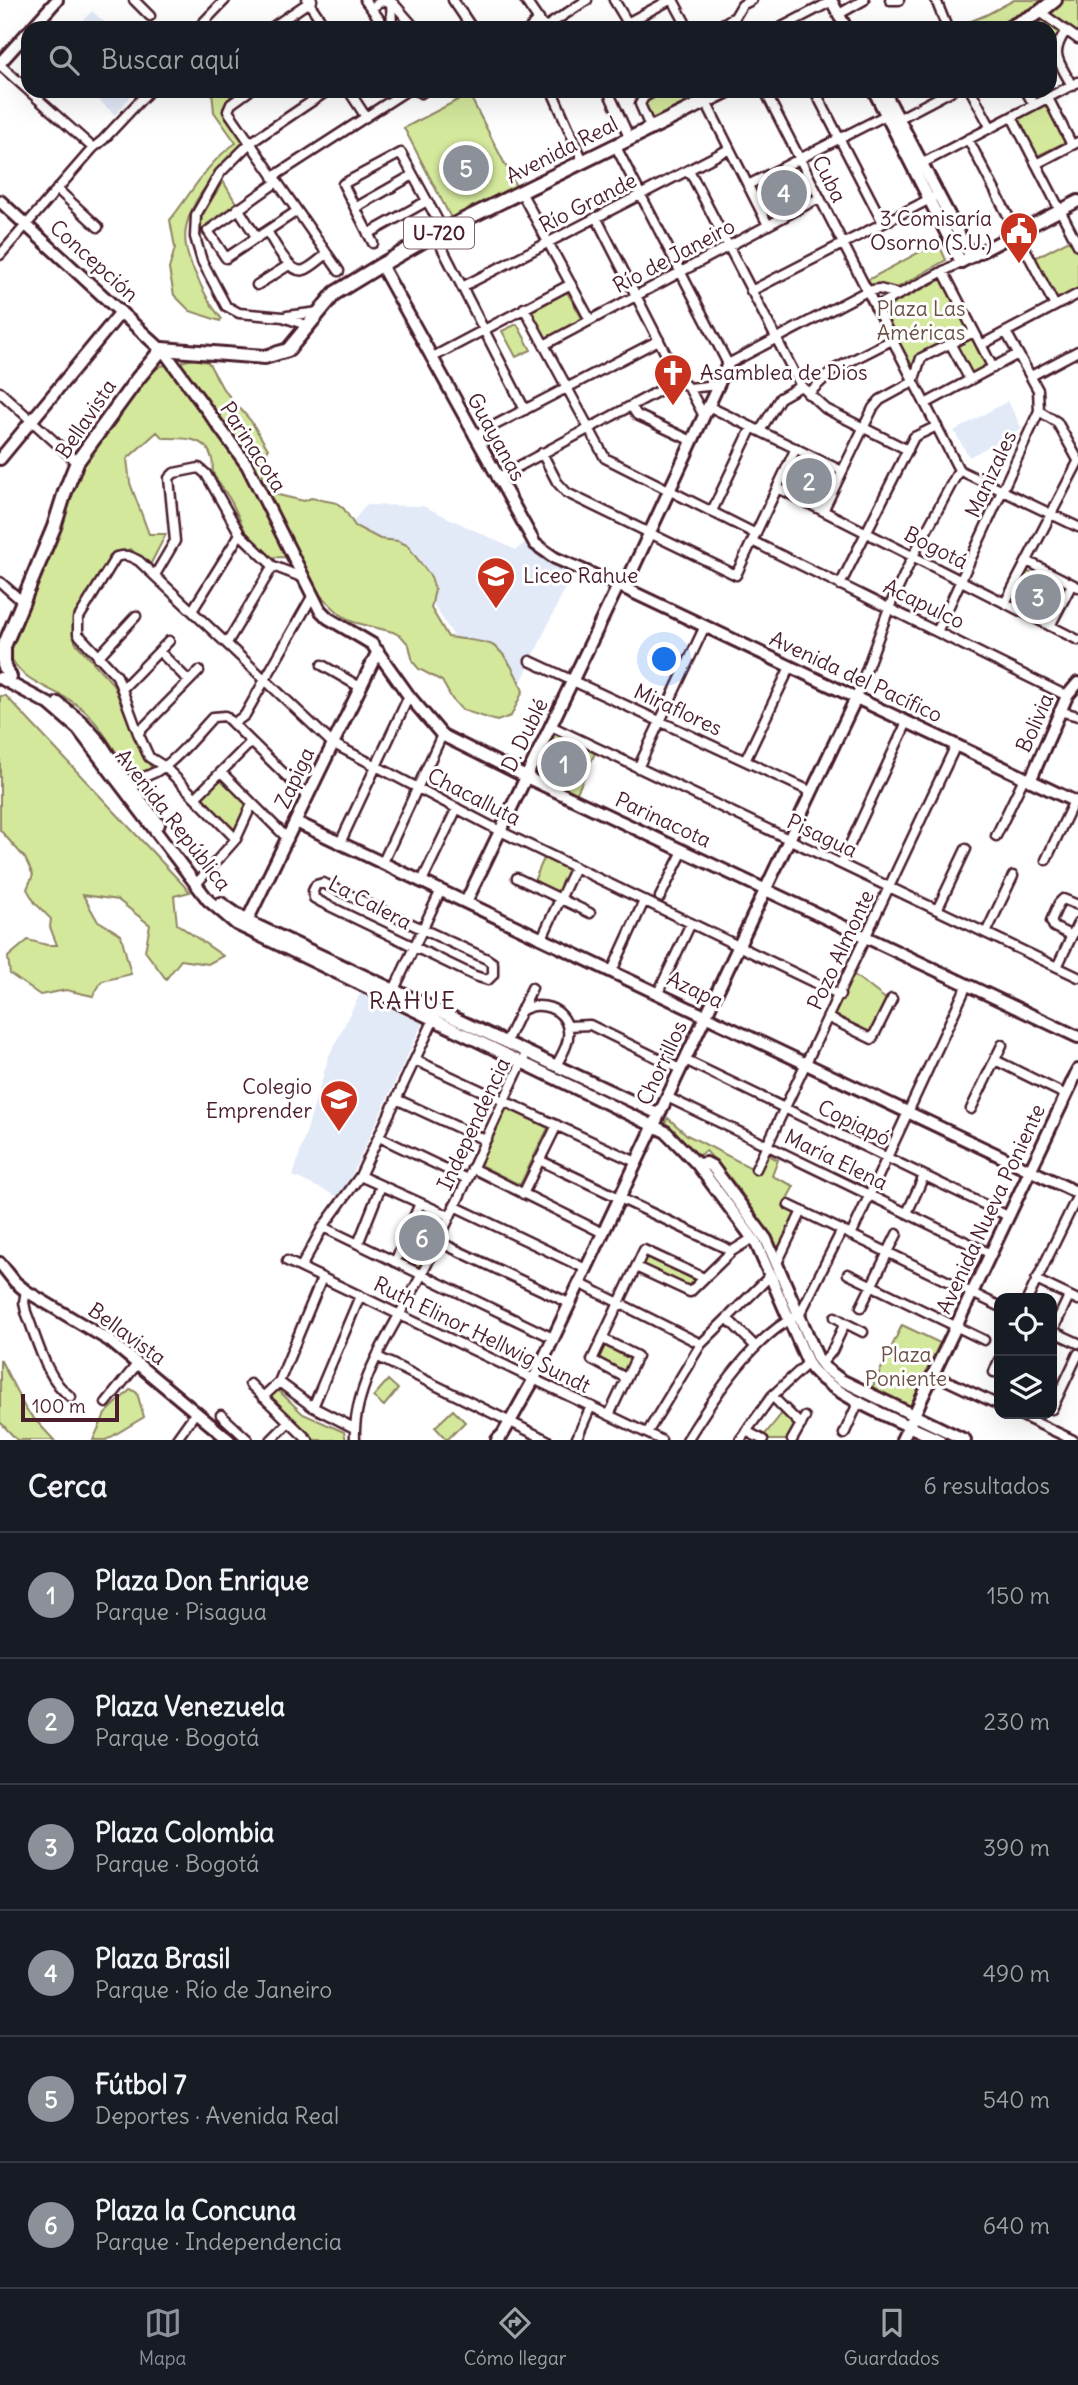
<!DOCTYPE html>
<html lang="es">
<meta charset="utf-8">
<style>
:root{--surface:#171b24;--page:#242831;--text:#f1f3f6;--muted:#9ea1a6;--line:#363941;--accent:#8c9099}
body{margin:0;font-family:Delius,sans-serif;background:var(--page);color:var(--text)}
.controls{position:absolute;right:21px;bottom:21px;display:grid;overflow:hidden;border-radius:14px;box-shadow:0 7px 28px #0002}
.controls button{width:63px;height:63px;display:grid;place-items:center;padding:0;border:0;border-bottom:2px solid var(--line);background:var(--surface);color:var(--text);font:35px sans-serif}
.scale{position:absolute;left:21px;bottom:18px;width:98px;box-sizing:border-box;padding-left:7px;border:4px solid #4a1f2b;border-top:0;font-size:19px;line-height:24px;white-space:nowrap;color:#4a1f2b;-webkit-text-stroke:5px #fff;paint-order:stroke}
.you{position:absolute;left:665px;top:660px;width:24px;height:24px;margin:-18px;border:5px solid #fff;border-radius:50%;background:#1a73e8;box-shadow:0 0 0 10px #1a73e833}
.badge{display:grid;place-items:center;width:46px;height:46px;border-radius:50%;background:var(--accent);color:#fff;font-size:23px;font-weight:700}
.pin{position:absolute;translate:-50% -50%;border:4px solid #fff;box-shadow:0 2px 7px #0006}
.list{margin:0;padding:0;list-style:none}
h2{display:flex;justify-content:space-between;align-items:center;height:91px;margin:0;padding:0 28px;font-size:30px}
h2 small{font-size:23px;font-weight:400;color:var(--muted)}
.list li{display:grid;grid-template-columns:46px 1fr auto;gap:21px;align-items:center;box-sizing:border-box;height:126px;padding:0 28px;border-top:2px solid var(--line)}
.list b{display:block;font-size:26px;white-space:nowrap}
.list p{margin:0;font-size:23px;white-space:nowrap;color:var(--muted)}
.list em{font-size:23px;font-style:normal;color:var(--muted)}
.icon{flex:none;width:38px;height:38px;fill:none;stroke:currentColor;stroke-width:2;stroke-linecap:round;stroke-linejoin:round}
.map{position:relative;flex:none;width:1078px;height:1440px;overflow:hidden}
.search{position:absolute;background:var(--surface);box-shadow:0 7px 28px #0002;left:21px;right:21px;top:21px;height:77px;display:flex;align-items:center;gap:18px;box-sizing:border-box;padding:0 24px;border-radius:21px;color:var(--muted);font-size:26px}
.sheet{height:847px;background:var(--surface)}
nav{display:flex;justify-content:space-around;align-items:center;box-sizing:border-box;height:98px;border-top:2px solid var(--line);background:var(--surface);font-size:19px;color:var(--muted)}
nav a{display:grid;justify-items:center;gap:4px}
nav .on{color:var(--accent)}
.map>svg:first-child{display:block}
.built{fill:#e2e9f7}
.green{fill:#d4e89c;stroke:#8f8464;stroke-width:2}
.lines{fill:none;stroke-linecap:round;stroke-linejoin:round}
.street-casing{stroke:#4a1f2b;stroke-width:13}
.secondary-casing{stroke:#4a1f2b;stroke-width:16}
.primary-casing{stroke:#4a1f2b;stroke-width:18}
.street{stroke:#fff;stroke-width:8}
.secondary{stroke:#fff;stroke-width:10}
.primary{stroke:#fff;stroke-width:12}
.labels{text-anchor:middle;stroke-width:6;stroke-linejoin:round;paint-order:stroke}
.shield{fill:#fff;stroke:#80626b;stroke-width:2}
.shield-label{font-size:19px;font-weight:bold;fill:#4a1f2b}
.street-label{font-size:21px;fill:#4a1f2b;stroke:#fff}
.poi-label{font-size:21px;fill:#4a1f2b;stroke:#fff;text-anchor:end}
.park-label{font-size:21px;fill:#6c5147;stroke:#fff}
.quarter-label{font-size:24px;letter-spacing:2px;fill:#4a1f2b;stroke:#fff}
</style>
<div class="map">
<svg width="1078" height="1440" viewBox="0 0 1078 1440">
<rect width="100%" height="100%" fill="#fff"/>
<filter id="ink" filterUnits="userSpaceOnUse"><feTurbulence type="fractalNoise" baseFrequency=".0143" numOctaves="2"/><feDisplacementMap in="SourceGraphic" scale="14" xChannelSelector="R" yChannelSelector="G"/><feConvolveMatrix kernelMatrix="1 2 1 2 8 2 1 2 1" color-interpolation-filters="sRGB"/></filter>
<g filter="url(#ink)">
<path class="built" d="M92,11L111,28H76Z
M89,91H135L115,115Z
M1008,401L1022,429L969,457L954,431Z
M366,505L423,506L516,550L526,542L531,549L572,573L518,689L460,646L400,551L348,528Z
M361,992L423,1022L347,1185L337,1196L293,1176L329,1056Z"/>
<path class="green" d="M1014,0H1042L1025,14L995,28H954L986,15Z
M1059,0H1078V35L1075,33L1052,46L1050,42V28H1017Z
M212,91H228L231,98L223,108L247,143C221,167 179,207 186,246C187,256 192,267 197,277C204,292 210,305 221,318L220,321L190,311L174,295L169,269L175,248L170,220C191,194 207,162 236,143L214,112Z
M661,91H710L711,92L653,122L643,101Z
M469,94L518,190L453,222L404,128Z
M1046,102L1066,142L1035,157L1015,117Z
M796,166L813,199L772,220L755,187Z
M223,181L236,203L207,224L204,236L199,232L202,216Z
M1071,239L1078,251V291L1056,303L1033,259Z
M938,242L946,260L895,289L883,285L869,288L866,281Z
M944,278L970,328L917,355L911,369L879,311Z
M567,292L583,320L546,341L530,312Z
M517,324L531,350L516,357L502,331Z
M973,334L991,367L971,377L953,345Z
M194,359L208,362L223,389L251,421L268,449L262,479L274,494L304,501L311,498L337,503L344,509L355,526L380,539L398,541L407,545L431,577L435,589L431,608L448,637C456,638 487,642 492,645C507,653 517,676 523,691L511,716L497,721L462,710L452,699L442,681L419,669L413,662L409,645L402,637L393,632L353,622L340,614L321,596L299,557C290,556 275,559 267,556C249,548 240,518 232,503C227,493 219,485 214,475C211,470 214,465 212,459C207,436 182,438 163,438L157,432L127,459L130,483L149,534H166L149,567L131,549L114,553L75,618V642L113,684L142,755L155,772L131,775C117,755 104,730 87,713C60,687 21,687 8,651L81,467L140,380L161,366Z
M799,456L835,473L819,506L783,488Z
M1027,571L1064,591L1047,623L1011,603Z
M0,696H6L190,892L174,896L177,924L223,956L208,964L181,960L166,979L145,951L150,925L118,900L83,895L97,920L121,935L131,974L102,981L93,996L66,990L40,995L10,974L8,957L28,940L47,945H57L50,927L51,919L35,903L27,889L33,875L25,858L0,830Z
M554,733L595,753L576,795L533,775Z
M221,778L247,804L235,832L201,796Z
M545,856L570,870L559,896L533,883Z
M853,974L887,1000L870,1034L833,1016Z
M507,1108L548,1128L520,1185L480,1165Z
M668,1118L687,1135L759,1172L767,1154L778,1160L772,1176L794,1186L783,1206L795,1214L778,1253C761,1218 734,1179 706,1151L697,1156L665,1123Z
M423,1209L443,1218L420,1267L401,1258Z
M645,1255L695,1280L689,1290L641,1266Z
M902,1325L940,1343L909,1408L871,1390Z
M603,1345L630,1359L624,1374L596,1359Z
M0,1359L26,1410L54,1440H17L0,1422Z
M388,1380L398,1389L384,1406L373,1397Z
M131,1389L137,1393L144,1417L106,1440H93L105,1414Z
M277,1389L303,1414L344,1432L346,1440H313L268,1397Z
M453,1410L465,1422L447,1440L435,1427Z
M783,1412L797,1425L788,1440H769L763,1437Z"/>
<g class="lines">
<defs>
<path id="street" d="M134,0L150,16
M307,0L326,28
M365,0L380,20
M391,0L392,28
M453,0L472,28
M525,0L544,28
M614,0L629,25
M673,0L688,28
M890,0H899
M936,0L947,28
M372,8L381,1L394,4L415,28
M1040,12L1078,39
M839,14L864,0
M627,23L670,0
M198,28L225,0
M271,28L312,0
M530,28L539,19
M544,28L587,0
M716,28L735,17L742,5L752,0
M780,28L832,1
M1065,32C1049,56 1060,62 1072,86
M0,65L28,90
M29,91L93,148
M249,91L231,104L228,111L339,271
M349,91L366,117
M418,91L421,93L424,91
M552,91L583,161
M608,91L629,137
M765,91L959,470
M815,91L883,223
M971,91L991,128
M1026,91L1034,105
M1048,98L1072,145
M705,100L768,225
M1012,117L1078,245
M898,119L951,91
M650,127L640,104L644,97L655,91
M968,139L1055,306
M615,145L728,364L867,291L879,289L899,294
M921,164L1078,82
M1036,164L1078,142
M689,170L801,386L826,409L908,450
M273,177L406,91
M277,182L208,231L226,258L297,211
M748,185L888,114
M57,189L98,227
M521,192L590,320
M238,208L257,238
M355,208L413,175
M596,217L679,380L689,388L718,385
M267,231C273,241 290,275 304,270C311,268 320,259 327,254
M368,234L427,201
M435,234L525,410
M373,243L343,184L401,153L443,230
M0,255L93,148L103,140L149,91
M943,271L993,368
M257,285L289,265
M462,287L729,149
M751,291L932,198
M875,307L961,262
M524,308L605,458L756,534
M287,316L319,312
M309,326L283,317L239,313L226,306L202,261L195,237L196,215L220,173L250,143L327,91
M950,343L970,380
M544,345L819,198
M981,345L1078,294
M431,358L571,284
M1031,376L1078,351
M913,382L921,358L974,332
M689,388L704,416
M0,392L77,462
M808,394L833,370L892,340
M925,404L1018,354
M631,406L637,415L692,441
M708,406L842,471
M1039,411L1057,422L1078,460
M760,431L780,398L801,386
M474,436L659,340
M542,453L557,482L567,493L736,575L796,448
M959,470L1078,527
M497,478L679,380
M778,488L1078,640
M712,511L752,427
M823,511L873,408L880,400L913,382
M752,541L1067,696
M1027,561L1078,587
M155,575L175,541L169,478L174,473L199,468L206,474L240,534L273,566L304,578
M0,582L23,602
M840,585L914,437L937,426
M1005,603L1078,462
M192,611L240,534
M1050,626L1072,584
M937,632L1039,411L1038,390L1006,332
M227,643L273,566
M159,651L189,681
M98,657L136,616
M530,661L812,792
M322,665L360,687
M122,689L169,641
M856,698L889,608L913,556L959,470
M1059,711L1078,716
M233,724L245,715L313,595
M551,726L1078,977
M138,733L199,671
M745,761L790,667
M638,768L705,626
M221,772L288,839
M122,779C163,783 187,744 213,717L225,716L308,797
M196,797L251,742
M996,836L1024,778
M236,839L165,767L149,757L138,733L117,676L78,634V619L116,557C126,554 130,556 139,561L332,743L500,831L840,995
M340,843L409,696
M1046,860L1074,801
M383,862L442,735
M841,864L907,722
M517,878L590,913
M422,881L457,808
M197,883L236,839L252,804
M323,883L487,959L493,963V975L488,980L475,976L323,903L314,898L313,891L316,885Z
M660,897L683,851
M937,910L966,849
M986,933L1013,876
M1072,936L1054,927L1051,921L1059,903L1063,899L1078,905
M542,938L575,867
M1057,967L1078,923
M612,971L644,901
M658,993L691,923
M392,994L441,890
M521,1011C538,1000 565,1007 568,1030C570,1043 562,1054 556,1066
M829,1018L872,1039L892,999
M568,1026L590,1025L680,1069
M506,1042L532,988
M415,1060L636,1162
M685,1060L1008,1216
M995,1060L1066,1095
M667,1097L991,1254
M396,1099L485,1140
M971,1109L1002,1045
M379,1137L467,1179
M539,1160L732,1251
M472,1168L603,1233
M756,1169L956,745
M360,1176L449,1216
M523,1194L557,1125
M789,1205L999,1306
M454,1206L586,1269
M907,1213L924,1176
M323,1227L553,1338
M851,1235L967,985
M437,1241L569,1303
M358,1244L381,1186
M287,1261L661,1440
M395,1262L420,1203
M777,1263L802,1211
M301,1267L323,1227L360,1176L436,1015
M636,1267L690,1292L732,1251L753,1238
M848,1274L984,1340
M1036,1280L1078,1300
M579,1283L701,1344
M26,1291L24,1302L26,1312C37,1339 46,1380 71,1397
M1028,1298L1078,1195
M861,1307L897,1234
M835,1317L845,1323
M727,1318L756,1347
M1052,1331L1078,1343
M1052,1332L1069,1296
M603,1339L637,1356L609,1415
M378,1357L547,1440
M821,1364L832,1351L845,1323L863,1332
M994,1372L999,1360
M933,1374L999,1405
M626,1378L592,1360L644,1250L704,1278
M279,1382L313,1407L354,1428
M250,1384L308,1440
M772,1396L801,1425
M263,1397L279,1382L322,1278
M106,1403L138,1363
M313,1407L360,1296
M1052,1409L1078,1354
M1018,1414L1073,1440
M221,1415L248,1440
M746,1431L763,1440
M647,1433L701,1344L770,1276
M844,1434L859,1401
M176,1440L196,1412
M271,1440L289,1422
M355,1440C352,1382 398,1322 423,1272C458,1202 490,1129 524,1058
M576,1440L591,1406
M687,1440C714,1397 753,1336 800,1314L842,1230
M740,1440L772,1396L808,1363
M792,1440L805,1417"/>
<path id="secondary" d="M831,0L846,28
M32,28L57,0
M0,63L28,32
M874,91L961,262L1078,201
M884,91L971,257
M0,201L166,354L247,465L320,610L328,618L372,644L409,696L442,735L526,777L1078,1037
M381,265L535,544L555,558L624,588L1078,803
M0,459L121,312
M624,588L728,364
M0,678L49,704L78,729L208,900L236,924L666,1132L697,1164L756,1243L808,1363C824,1393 906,1424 939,1440
M58,703L83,723L100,742L125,780L159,824
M1030,781L1067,696L1078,683
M296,822L1078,1193
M466,902L618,586
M221,903L247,921L659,1114
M247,921L378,651
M697,1164L706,1163L712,1166L766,1239L818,1359L825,1368L841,1380L965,1440
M0,1263L15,1282L26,1291L110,1341L229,1440
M497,1440L503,1434L534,1379L856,698
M902,1440L1078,1070"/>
<path id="primary" d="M1009,28L1040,12L1055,0
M4,649V665L10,677
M0,656L54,527L65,492L77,462L138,378L162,349L265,357L288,350L335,293L381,265L435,234L727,91"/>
</defs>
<use href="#street" class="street-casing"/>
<use href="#secondary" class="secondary-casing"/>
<use href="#primary" class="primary-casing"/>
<use href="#street" class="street"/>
<use href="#secondary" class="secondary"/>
<use href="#primary" class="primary"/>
</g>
</g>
<defs>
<symbol id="civic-pin" viewBox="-11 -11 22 30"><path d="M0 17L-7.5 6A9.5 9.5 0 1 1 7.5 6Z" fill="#c8321e" stroke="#fff"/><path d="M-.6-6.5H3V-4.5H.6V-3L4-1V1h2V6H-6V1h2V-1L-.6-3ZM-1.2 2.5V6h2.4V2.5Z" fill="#fff"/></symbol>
<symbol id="church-pin" viewBox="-11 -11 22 30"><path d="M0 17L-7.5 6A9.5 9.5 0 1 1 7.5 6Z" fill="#c8321e" stroke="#fff"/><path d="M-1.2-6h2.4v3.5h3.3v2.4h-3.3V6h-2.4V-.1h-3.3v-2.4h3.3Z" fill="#fff"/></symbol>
<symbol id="school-pin" viewBox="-11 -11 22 30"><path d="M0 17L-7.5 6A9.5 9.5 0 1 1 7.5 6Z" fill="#c8321e" stroke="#fff"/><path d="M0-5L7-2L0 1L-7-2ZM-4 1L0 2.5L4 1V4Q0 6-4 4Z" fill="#fff"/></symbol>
</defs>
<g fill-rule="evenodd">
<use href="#civic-pin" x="997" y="209" width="44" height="60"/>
<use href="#church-pin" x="651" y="351" width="44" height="60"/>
<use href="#school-pin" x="474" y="554" width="44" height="60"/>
<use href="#school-pin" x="317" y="1077" width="44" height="60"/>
</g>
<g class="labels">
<rect class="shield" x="404" y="217.5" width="70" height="31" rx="5"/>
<g class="shield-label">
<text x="439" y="240">U-720</text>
</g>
<g class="street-label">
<text transform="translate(562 150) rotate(-27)" y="7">Avenida Real</text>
<text transform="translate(829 179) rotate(63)" y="7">Cuba</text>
<text transform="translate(588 203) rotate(-27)" y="7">Río Grande</text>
<text transform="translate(674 256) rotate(-28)" y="7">Río de Janeiro</text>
<text transform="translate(94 261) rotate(42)" y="7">Concepción</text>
<text transform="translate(86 419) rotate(-56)" y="7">Bellavista</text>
<text transform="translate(496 437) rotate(61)" y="7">Guayanas</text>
<text transform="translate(253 447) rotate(57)" y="7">Parinacota</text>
<text transform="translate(991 474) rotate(-65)" y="7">Manizales</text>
<text transform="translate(936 548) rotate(27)" y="7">Bogotá</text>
<text transform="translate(924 604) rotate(26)" y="7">Acapulco</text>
<text transform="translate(856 677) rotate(25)" y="7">Avenida del Pacífico</text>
<text transform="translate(678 710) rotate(25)" y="7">Miraflores</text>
<text transform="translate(1035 723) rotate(-66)" y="7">Bolivia</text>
<text transform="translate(525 735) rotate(-64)" y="7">D. Dublé</text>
<text transform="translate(295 778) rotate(-65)" y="7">Zapiga</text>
<text transform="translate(474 797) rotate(27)" y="7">Chacalluta</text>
<text transform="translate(173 820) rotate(52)" y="7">Avenida República</text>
<text transform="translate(663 820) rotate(25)" y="7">Parinacota</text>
<text transform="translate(822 836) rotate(25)" y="7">Pisagua</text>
<text transform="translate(370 903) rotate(28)" y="7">La Calera</text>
<text transform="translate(841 950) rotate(-65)" y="7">Pozo Almonte</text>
<text transform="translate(695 990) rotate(25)" y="7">Azapa</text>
<text transform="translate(662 1063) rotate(-65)" y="7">Chorrillos</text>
<text transform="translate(854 1123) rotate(26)" y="7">Copiapó</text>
<text transform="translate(474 1124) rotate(-65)" y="7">Independencia</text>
<text transform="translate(836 1160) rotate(26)" y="7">María Elena</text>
<text transform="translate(991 1209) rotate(-65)" y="7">Avenida Nueva Poniente</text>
<text transform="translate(127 1334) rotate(36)" y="7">Bellavista</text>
<text transform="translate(482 1335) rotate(26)" y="7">Ruth Elinor Hellwig Sundt</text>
</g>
<g class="poi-label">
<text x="992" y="226">3 Comisaría<tspan x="992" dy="24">Osorno (S.U.)</tspan></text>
<text x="700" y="380" text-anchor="start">Asamblea de Dios</text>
<text x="523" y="583" text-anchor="start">Liceo Rahue</text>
<text x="312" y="1094">Colegio<tspan x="312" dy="24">Emprender</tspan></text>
</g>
<g class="park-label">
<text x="921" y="316">Plaza Las<tspan x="921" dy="24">Américas</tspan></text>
<text x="906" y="1362">Plaza<tspan x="906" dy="24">Poniente</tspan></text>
</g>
<g class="quarter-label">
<text x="413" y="1009">RAHUE</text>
</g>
</g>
</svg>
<div class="controls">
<button><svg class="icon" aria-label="locate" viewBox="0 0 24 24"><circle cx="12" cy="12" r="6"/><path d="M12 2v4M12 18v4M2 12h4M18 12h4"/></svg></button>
<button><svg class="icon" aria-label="layers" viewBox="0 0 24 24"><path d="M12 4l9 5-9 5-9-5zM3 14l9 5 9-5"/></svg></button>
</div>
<div class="scale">100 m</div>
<div class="you"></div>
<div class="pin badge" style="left:564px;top:764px">1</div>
<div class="pin badge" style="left:809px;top:481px">2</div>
<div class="pin badge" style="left:1038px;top:597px">3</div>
<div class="pin badge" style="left:784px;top:193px">4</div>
<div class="pin badge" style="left:466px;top:168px">5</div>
<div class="pin badge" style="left:422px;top:1238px">6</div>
<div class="search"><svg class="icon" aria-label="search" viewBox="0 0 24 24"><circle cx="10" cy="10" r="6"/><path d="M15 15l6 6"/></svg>Buscar aquí</div>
</div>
<section class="sheet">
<h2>Cerca<small>6 resultados</small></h2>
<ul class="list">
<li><span class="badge">1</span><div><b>Plaza Don Enrique</b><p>Parque · Pisagua</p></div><em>150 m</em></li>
<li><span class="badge">2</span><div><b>Plaza Venezuela</b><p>Parque · Bogotá</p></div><em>230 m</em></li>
<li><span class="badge">3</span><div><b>Plaza Colombia</b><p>Parque · Bogotá</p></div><em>390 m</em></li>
<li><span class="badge">4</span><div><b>Plaza Brasil</b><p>Parque · Río de Janeiro</p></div><em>490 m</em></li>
<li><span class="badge">5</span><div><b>Fútbol 7</b><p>Deportes · Avenida Real</p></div><em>540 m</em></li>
<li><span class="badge">6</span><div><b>Plaza la Concuna</b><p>Parque · Independencia</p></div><em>640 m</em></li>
</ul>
</section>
<nav>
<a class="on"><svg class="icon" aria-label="map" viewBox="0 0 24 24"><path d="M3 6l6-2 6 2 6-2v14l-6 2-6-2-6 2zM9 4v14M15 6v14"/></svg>Mapa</a>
<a><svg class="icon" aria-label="directions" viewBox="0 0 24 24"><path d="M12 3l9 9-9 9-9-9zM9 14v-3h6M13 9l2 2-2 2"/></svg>Cómo llegar</a>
<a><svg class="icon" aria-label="saved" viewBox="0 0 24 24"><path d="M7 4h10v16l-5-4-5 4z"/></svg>Guardados</a>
</nav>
